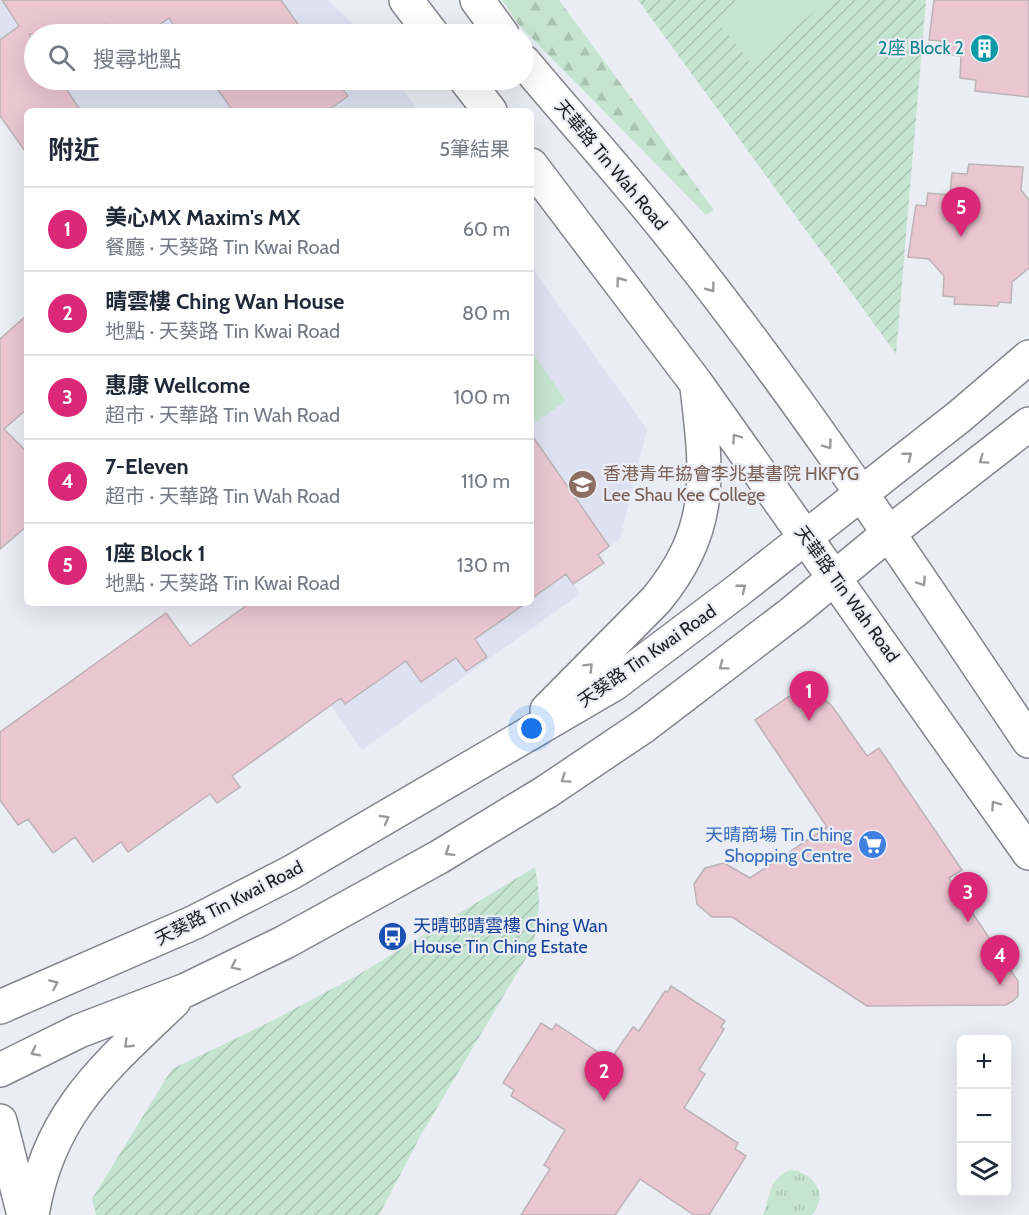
<!DOCTYPE html>
<html lang="zh-TW">
<meta charset="utf-8">
<style>
:root{--surface:#fff;--page:#f2f2f3;--text:#1f2937;--muted:#747a83;--line:#e0e1e3;--accent:#db2777}
body{margin:0;font-family:Cabin,"Noto Sans TC",sans-serif;background:var(--page);color:var(--text)}
.controls{position:absolute;right:18px;bottom:18px;display:grid;overflow:hidden;border-radius:9px;box-shadow:0 6px 24px #0002}
.controls button{width:54px;height:54px;display:grid;place-items:center;padding:0;border:0;border-bottom:2px solid var(--line);background:var(--surface);color:var(--text);font:30px sans-serif}
.you{position:absolute;left:532px;top:729px;width:21px;height:21px;margin:-15px;border:4px solid #fff;border-radius:50%;background:#1a73e8;box-shadow:0 0 0 9px #1a73e833}
.badge{display:grid;place-items:center;width:39px;height:39px;border-radius:50%;background:var(--accent);color:#fff;font-size:20px;font-weight:700}
.pin{position:absolute;translate:-50% -50px;filter:drop-shadow(0 2px 3px #0008)}
.pin::after{content:'';position:absolute;top:32px;width:21px;height:18px;background:inherit;clip-path:polygon(0 0,100% 0,50% 100%)}
.list{margin:0;padding:0;list-style:none}
h2{display:flex;justify-content:space-between;align-items:center;height:78px;margin:0;padding:0 24px;font-size:26px}
h2 small{font-size:20px;font-weight:400;color:var(--muted)}
.list li{display:grid;grid-template-columns:39px 1fr auto;gap:18px;align-items:center;box-sizing:border-box;height:84px;padding:0 24px;border-top:2px solid var(--line)}
.list b{display:block;font-size:22px;white-space:nowrap}
.list p{margin:0;font-size:20px;white-space:nowrap;color:var(--muted)}
.list em{font-size:20px;font-style:normal;color:var(--muted)}
.icon{flex:none;width:33px;height:33px;fill:none;stroke:currentColor;stroke-width:2;stroke-linecap:round;stroke-linejoin:round}
.map{position:relative;flex:none;width:1029px;height:1215px;overflow:hidden}
.search{position:absolute;background:var(--surface);box-shadow:0 6px 24px #0002;left:24px;top:24px;width:510px;height:66px;display:flex;align-items:center;gap:15px;box-sizing:border-box;padding:0 21px;border-radius:33px;color:var(--muted);font-size:22px}
.panel{position:absolute;background:var(--surface);box-shadow:0 6px 24px #0002;left:24px;top:108px;width:510px;height:498px;border-radius:9px}
.map>svg:first-child{display:block}
.built{fill:#dee2f0}
.forest{fill:url(#forest-firs)}
.park{fill:url(#park-tufts)}
.garden{fill:url(#garden-furrows)}
.pitch{fill:#c6e5d1}
.building{fill:#eac6d1;stroke:#bbb3b5;stroke-width:1.5}
.lines{fill:none;stroke-linecap:round;stroke-linejoin:round}
.secondary-casing{stroke:#84858c;stroke-width:36}
.secondary{stroke:#fff;stroke-width:33}
.oneway{stroke:#9a9a9b}
.labels{text-anchor:middle;stroke-width:4.5;stroke-linejoin:round;paint-order:stroke}
.culture-label{font-size:18px;fill:#0d838f;stroke:#ebedf4;text-anchor:end}
.street-label{font-size:18px;fill:#1e1e21;stroke:#ebedf4}
.education-label{font-size:18px;fill:#785e54;stroke:#ebedf4;text-anchor:start}
.shop-label{font-size:18px;fill:#366cbe;stroke:#ebedf4;text-anchor:end}
.transit-label{font-size:18px;fill:#164399;stroke:#ebedf4;text-anchor:start}
</style>
<div class="map">
<svg width="1029" height="1215" viewBox="0 0 1029 1215">
<defs>
<pattern id="forest-firs" width="22" height="20" patternUnits="userSpaceOnUse" patternTransform="scale(1.5)"><rect width="22" height="20" fill="#c6e5d1"/><path d="M5 1l3.5 6h-7zM16 11l3.5 6h-7z" fill="#aac4b3"/></pattern>
<pattern id="park-tufts" width="24" height="20" patternUnits="userSpaceOnUse" patternTransform="scale(1.5)"><rect width="24" height="20" fill="#c6e5d1"/><path d="M3 7l-1-3M5 7V3M7 7l1-3M15 17l-1-3M17 17v-4M19 17l1-3" fill="none" stroke="#aac4b3"/></pattern>
<pattern id="garden-furrows" width="10" height="10" patternUnits="userSpaceOnUse" patternTransform="scale(1.5)"><rect width="10" height="10" fill="#c6e5d1"/><path d="M-1 1l2-2M0 10L10 0M9 11l2-2" fill="none" stroke="#aac4b3"/></pattern>
</defs>
<rect width="100%" height="100%" fill="#ebedf4"/>
<path class="built" d="M0,0H328L363,34H34V80H396L419,111H27V154L0,116Z
M531,266L647,429L620,539L598,554L604,563L574,584L580,594L362,750L258,603H531Z"/>
<path class="forest" d="M502,0H559L714,210L706,215L519,25Z"/>
<path class="park" d="M791,1170C814,1173 830,1194 812,1215H763C771,1195 768,1178 791,1170Z"/>
<path class="garden" d="M638,0H926L896,354Z
M535,867C541,897 540,919 532,948L421,1135L379,1215H96L92,1199L172,1069L266,1024L358,975Z"/>
<path class="pitch" d="M741,0H829L751,63L716,20Z
M531,350L566,401L531,425Z"/>
<path class="building" d="M2,0H281L305,34H180L169,18L146,34H113L106,24L92,34H29L34,43V80H60L81,111H27V154L0,116V40L19,26Z
M934,0H1029V97L975,91L976,80L960,78L961,56L940,54L941,41L929,40Z
M211,80H336L348,96L327,111H233Z
M969,164L1023,167L1021,190L1029,200V268L1012,282L1011,303L999,302L998,306L954,304L955,297L943,296L944,276L929,259L908,257L916,205L926,206L928,193L950,195L952,173L967,174Z
M27,315V409L4,429L27,452V526L0,549V339Z
M531,434L609,546L598,555L604,563L573,584L566,574L531,599Z
M250,603H526L475,639L487,657L466,671L456,658L421,682L406,661L345,704L341,698L232,776L240,787L217,803L210,794L128,852L121,842L93,862L75,837L53,853L28,819L18,825L0,800V732L166,613L190,646Z
M800,693H812L823,698L832,706L867,756L879,748L962,870L949,878L1018,981V996L1013,1001L1006,1005L867,1006L732,917H712L697,904L694,884L705,868L724,863L750,878L827,827L755,720L788,697Z
M671,986L725,1021L721,1027L724,1029L699,1070L705,1074L684,1108L738,1143L735,1149L746,1156L709,1215H694L640,1179L615,1215H521L550,1169L544,1165L565,1130L511,1096L514,1090L503,1083L541,1023L552,1030L556,1024L610,1060L633,1027L639,1031L665,991L668,992Z"/>
<g class="lines">
<defs>
<path id="secondary" d="M406,0L432,34
M477,0L502,34
M524,62C574,122 627,180 676,242C803,401 915,572 1029,741
M466,80L490,111
M531,165L696,383L1029,853
M547,710L656,600C715,529 707,473 697,387
M0,1007L195,922L292,872L614,684L736,592L960,416L1029,357
M0,1070L79,1031L186,990L285,942L439,857L546,792L644,726L792,613L889,533L1029,424
M0,1121L24,1215
M32,1215C48,1114 104,1068 174,1001"/>
</defs>
<use href="#secondary" class="secondary-casing"/>
<use href="#secondary" class="secondary"/>
</g>
<defs><path id="oneway-chevron" d="M-2-3.5L2.5 0L-2 3.5" fill="none" stroke-width="1.6" stroke-linecap="round" stroke-linejoin="round" transform="scale(1.5)"/></defs>
<g class="oneway">
<use href="#oneway-chevron" transform="translate(620 281) rotate(-127)"/>
<use href="#oneway-chevron" transform="translate(711 288) rotate(53)"/>
<use href="#oneway-chevron" transform="translate(736 438) rotate(-125)"/>
<use href="#oneway-chevron" transform="translate(828 445) rotate(54)"/>
<use href="#oneway-chevron" transform="translate(908 456) rotate(-38)"/>
<use href="#oneway-chevron" transform="translate(983 460) rotate(145)"/>
<use href="#oneway-chevron" transform="translate(922 582) rotate(56)"/>
<use href="#oneway-chevron" transform="translate(742 588) rotate(-38)"/>
<use href="#oneway-chevron" transform="translate(723 666) rotate(143)"/>
<use href="#oneway-chevron" transform="translate(589 667) rotate(-45)"/>
<use href="#oneway-chevron" transform="translate(565 779) rotate(146)"/>
<use href="#oneway-chevron" transform="translate(995 805) rotate(-125)"/>
<use href="#oneway-chevron" transform="translate(385 819) rotate(-30)"/>
<use href="#oneway-chevron" transform="translate(449 852) rotate(148)"/>
<use href="#oneway-chevron" transform="translate(235 966) rotate(154)"/>
<use href="#oneway-chevron" transform="translate(54 984) rotate(-24)"/>
<use href="#oneway-chevron" transform="translate(128 1044) rotate(136)"/>
<use href="#oneway-chevron" transform="translate(35 1052) rotate(153)"/>
</g>
<defs>
<symbol id="building-disc" viewBox="-11 -11 22 22"><circle r="9.5" fill="#0f9aa8" stroke="#ebedf4"/><path d="M-4-6H4V6H1V3H-1V6H-4ZM-2.5-4.3h1.7v1.8h-1.7ZM.8-4.3h1.7v1.8H.8ZM-2.5-1h1.7V.8h-1.7ZM.8-1h1.7V.8H.8Z" fill="#fff"/></symbol>
<symbol id="school-disc" viewBox="-11 -11 22 22"><circle r="9.5" fill="#8d6e63" stroke="#ebedf4"/><path d="M0-5L7-2L0 1L-7-2ZM-4 1L0 2.5L4 1V4Q0 6-4 4Z" fill="#fff"/></symbol>
<symbol id="supermarket-disc" viewBox="-11 -11 22 22"><circle r="9.5" fill="#3f7fe0" stroke="#ebedf4"/><path d="M-6-5.5h2.5l.6 2H6L4.5 2H-2.5L-4.4-4H-6ZM-1.5 3.2a1.3 1.3 0 1 0 .1 0ZM3 3.2a1.3 1.3 0 1 0 .1 0Z" fill="#fff"/></symbol>
<symbol id="bus-disc" viewBox="-11 -11 22 22"><circle r="9.5" fill="#1a4fb4" stroke="#ebedf4"/><path d="M-5-6H5V4H4V6H2V4H-2V6H-4V4H-5ZM-3.5-4V0h7V-4ZM-3.5 1.2v1.5H-2V1.2ZM2 1.2v1.5H3.5V1.2Z" fill="#fff"/></symbol>
</defs>
<g fill-rule="evenodd">
<use href="#building-disc" x="968" y="32" width="33" height="33"/>
<use href="#school-disc" x="566" y="468" width="33" height="33"/>
<use href="#supermarket-disc" x="856" y="828" width="33" height="33"/>
<use href="#bus-disc" x="376" y="920" width="33" height="33"/>
</g>
<g class="labels">
<g class="culture-label">
<text x="964" y="54">2座 Block 2</text>
</g>
<g class="street-label">
<text transform="translate(611 165) rotate(50)" y="6">天華路 Tin Wah Road</text>
<text transform="translate(847 594) rotate(54)" y="6">天華路 Tin Wah Road</text>
<text transform="translate(647 656) rotate(-35)" y="6">天葵路 Tin Kwai Road</text>
<text transform="translate(229 903) rotate(-27)" y="6">天葵路 Tin Kwai Road</text>
</g>
<g class="education-label">
<text x="603" y="480">香港青年拹會李兆基書院 HKFYG<tspan x="603" dy="21">Lee Shau Kee College</tspan></text>
</g>
<g class="shop-label">
<text x="852" y="841">天晴商場 Tin Ching<tspan x="852" dy="21">Shopping Centre</tspan></text>
</g>
<g class="transit-label">
<text x="413" y="932">天晴邨晴雲樓 Ching Wan<tspan x="413" dy="21">House Tin Ching Estate</tspan></text>
</g>
</g>
</svg>
<div class="controls">
<button>+</button>
<button>−</button>
<button><svg class="icon" aria-label="layers" viewBox="0 0 24 24"><path d="M12 4l9 5-9 5-9-5zM3 14l9 5 9-5"/></svg></button>
</div>
<div class="you"></div>
<div class="pin badge" style="left:809px;top:721px">1</div>
<div class="pin badge" style="left:604px;top:1101px">2</div>
<div class="pin badge" style="left:968px;top:922px">3</div>
<div class="pin badge" style="left:1000px;top:985px">4</div>
<div class="pin badge" style="left:961px;top:237px">5</div>
<div class="search"><svg class="icon" aria-label="search" viewBox="0 0 24 24"><circle cx="10" cy="10" r="6"/><path d="M15 15l6 6"/></svg>搜尋地點</div>
<section class="panel">
<h2>附近<small>5筆結果</small></h2>
<ul class="list">
<li><span class="badge">1</span><div><b>美心MX Maxim's MX</b><p>餐廳 · 天葵路 Tin Kwai Road</p></div><em>60 m</em></li>
<li><span class="badge">2</span><div><b>晴雲樓 Ching Wan House</b><p>地點 · 天葵路 Tin Kwai Road</p></div><em>80 m</em></li>
<li><span class="badge">3</span><div><b>惠康 Wellcome</b><p>超市 · 天華路 Tin Wah Road</p></div><em>100 m</em></li>
<li><span class="badge">4</span><div><b>7-Eleven</b><p>超市 · 天華路 Tin Wah Road</p></div><em>110 m</em></li>
<li><span class="badge">5</span><div><b>1座 Block 1</b><p>地點 · 天葵路 Tin Kwai Road</p></div><em>130 m</em></li>
</ul>
</section>
</div>
